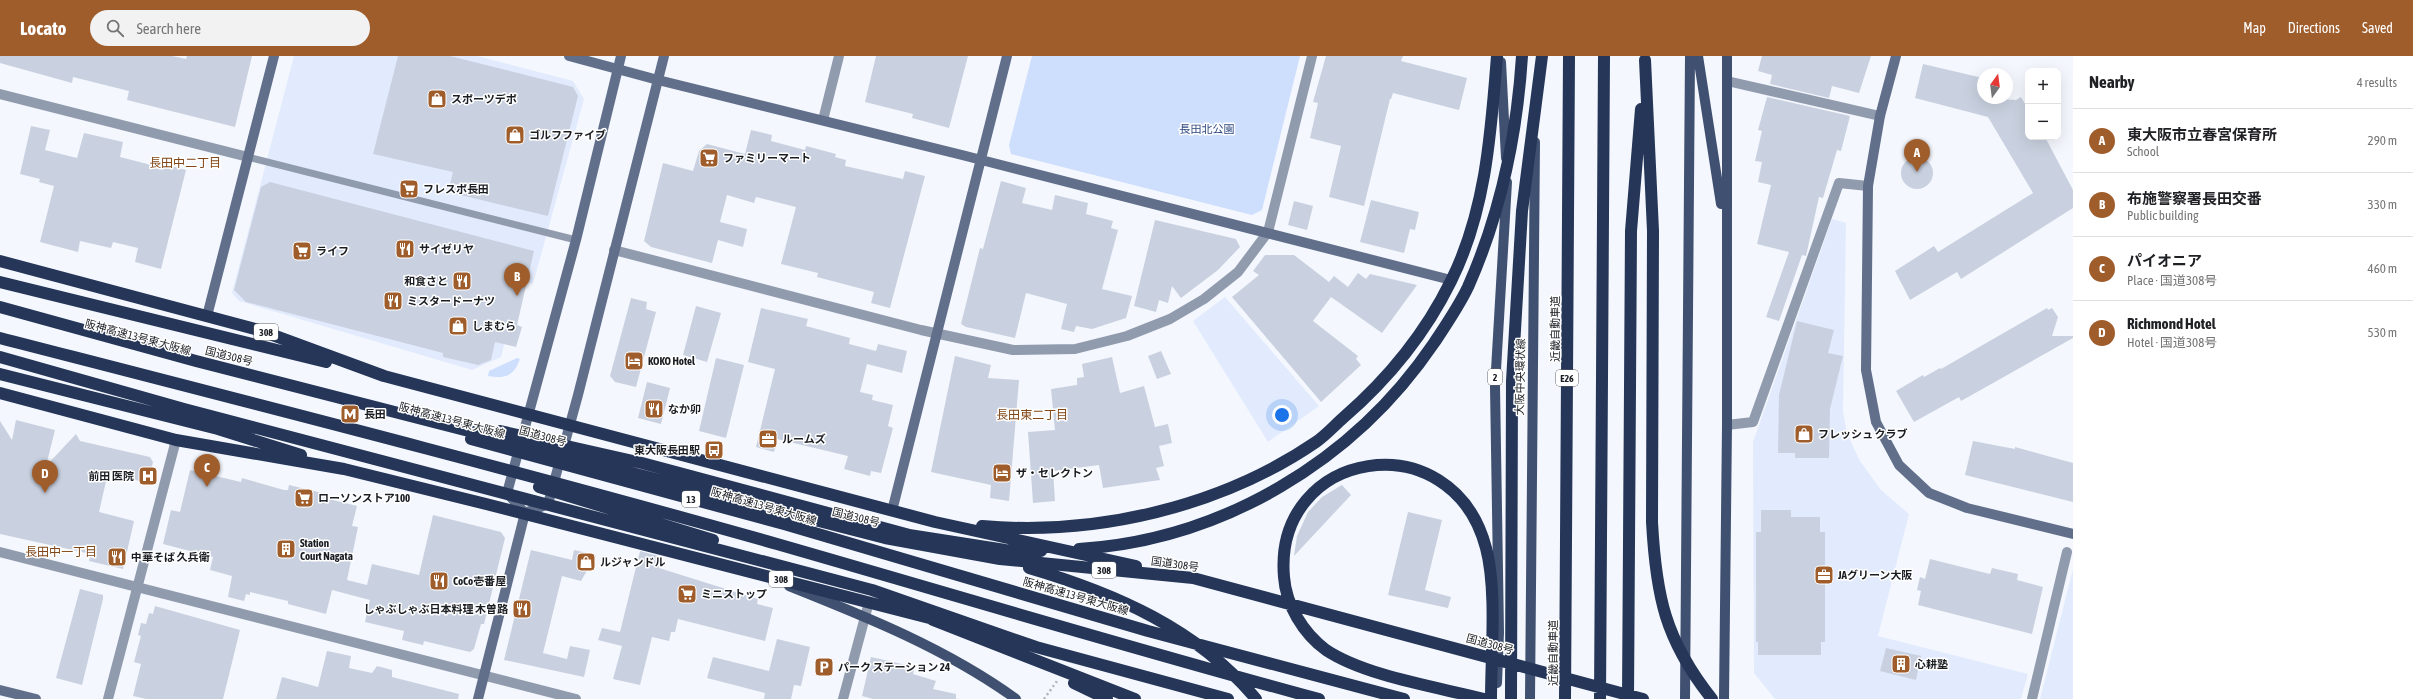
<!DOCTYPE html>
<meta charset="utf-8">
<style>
:root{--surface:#fff;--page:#f2f2f2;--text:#202124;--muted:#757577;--line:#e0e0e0;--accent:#a05d2c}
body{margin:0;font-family:"Asap Condensed","Noto Sans JP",sans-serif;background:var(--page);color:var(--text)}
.controls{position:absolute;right:12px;top:12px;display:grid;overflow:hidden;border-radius:8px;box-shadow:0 4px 16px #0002}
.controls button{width:36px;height:36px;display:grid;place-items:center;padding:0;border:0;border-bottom:1px solid var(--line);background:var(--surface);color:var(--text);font:20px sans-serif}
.compass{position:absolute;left:1977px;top:12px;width:36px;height:36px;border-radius:50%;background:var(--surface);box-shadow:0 4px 16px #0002;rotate:14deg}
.you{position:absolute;left:1282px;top:359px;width:14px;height:14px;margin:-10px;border:3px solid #fff;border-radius:50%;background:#1a73e8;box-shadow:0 0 0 6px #1a73e833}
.badge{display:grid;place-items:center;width:26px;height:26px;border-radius:50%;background:var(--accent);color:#fff;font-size:13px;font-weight:700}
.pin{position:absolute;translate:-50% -33px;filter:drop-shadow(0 1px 2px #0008)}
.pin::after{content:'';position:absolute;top:21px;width:14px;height:12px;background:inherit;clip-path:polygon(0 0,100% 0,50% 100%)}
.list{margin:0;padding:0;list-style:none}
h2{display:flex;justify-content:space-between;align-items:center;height:52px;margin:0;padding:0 16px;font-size:17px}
h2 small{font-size:13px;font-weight:400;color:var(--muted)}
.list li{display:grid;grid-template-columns:26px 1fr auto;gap:12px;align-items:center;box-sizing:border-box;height:64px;padding:0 16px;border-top:1px solid var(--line)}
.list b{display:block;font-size:15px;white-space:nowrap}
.list p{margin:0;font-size:13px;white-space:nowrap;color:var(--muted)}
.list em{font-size:13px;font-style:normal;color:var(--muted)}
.icon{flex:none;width:22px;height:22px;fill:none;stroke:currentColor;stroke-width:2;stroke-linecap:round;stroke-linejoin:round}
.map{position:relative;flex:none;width:2073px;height:643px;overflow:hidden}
header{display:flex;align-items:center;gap:24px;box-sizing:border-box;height:56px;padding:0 20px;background:var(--accent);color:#fff}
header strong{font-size:19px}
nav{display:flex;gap:22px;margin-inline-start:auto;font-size:14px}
.search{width:280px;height:36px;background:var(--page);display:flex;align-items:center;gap:10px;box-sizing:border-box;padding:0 14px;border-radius:22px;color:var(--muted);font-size:15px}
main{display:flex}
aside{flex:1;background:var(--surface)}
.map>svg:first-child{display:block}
.built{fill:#e2ebfd}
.green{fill:#cedefd}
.building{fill:#c9d1e0}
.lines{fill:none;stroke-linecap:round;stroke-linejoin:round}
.path{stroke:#b2b5bb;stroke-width:2.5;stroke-dasharray:2 3;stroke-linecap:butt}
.lane{stroke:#919bae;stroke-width:7}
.street{stroke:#919bae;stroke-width:10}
.secondary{stroke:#616f8a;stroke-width:10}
.primary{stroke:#405070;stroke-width:10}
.highway{stroke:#253659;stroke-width:12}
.labels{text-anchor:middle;stroke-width:3;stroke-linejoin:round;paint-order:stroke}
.shield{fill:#fff;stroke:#5f6164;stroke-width:1}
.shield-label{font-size:10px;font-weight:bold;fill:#1a1d22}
.poi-label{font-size:11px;font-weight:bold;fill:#1a1d22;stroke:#fff;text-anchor:start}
.park-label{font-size:11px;fill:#2f487f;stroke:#fff}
.street-label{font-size:11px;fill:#1a1d22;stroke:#fff}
.neighbourhood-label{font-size:12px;fill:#814617;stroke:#fff}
</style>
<header>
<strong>Locato</strong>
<div class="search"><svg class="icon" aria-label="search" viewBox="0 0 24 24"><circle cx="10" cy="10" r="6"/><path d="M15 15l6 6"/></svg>Search here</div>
<nav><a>Map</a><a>Directions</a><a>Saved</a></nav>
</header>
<main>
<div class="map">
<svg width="2073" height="643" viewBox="0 0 2073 643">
<rect width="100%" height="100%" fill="#f4f7fd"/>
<path class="built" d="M294,0H477L573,25L584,43L533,228L512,223L513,254L501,301L472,314L239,245L232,237Z
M1832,163L1846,167L1843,356L1847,377L1860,405L1881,434L1909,458L1878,580L2028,618L2021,643H1775L1754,617L1753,386Z
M1225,241L1319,350L1268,386L1193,265Z
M2073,513V643H2040Z"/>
<path class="green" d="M1032,0H1300L1262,154L1252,159L1011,98L1009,89Z
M517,302L520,303C514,320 505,323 488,320L489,315Z"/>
<path class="building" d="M0,0H172L186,3L187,0H252L235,71L127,44L129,35L73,21L72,27L0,7Z
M398,0H450L573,31L578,40L548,160L448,136L453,116L373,98Z
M876,0H968L949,72L912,62L913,58L865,46Z
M1326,0H1403L1401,5L1467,22L1459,54L1393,37L1391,43H1390L1364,150L1329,141L1341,90L1310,82L1318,47L1313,46Z
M1762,0H1871L1859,37L1832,30L1829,42L1770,28L1772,19L1758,15Z
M1923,8L1983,22V42L2016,44L2021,41L2028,53V81H2045L2073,134V152L1961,223L1957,216L1910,244L1895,215L1934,190L1938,196L2033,137L1988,61L1915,42Z
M1767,41L1850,60L1841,95L1837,94L1823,142L1819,141L1806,200L1802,199L1779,265L1766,261L1789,196L1757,188L1771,129L1758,126L1762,106L1755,105L1762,75L1758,74Z
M31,70L50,74L45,94L77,102L84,77L123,86L120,101L159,111L160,107L186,114L161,213L135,206L138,192L113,186L111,192L80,185L78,196L40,186L54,130L39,126L40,123L20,118Z
M751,74L772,79L771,85L805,94L806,90L836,98L835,101L846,104L845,110L903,123L905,115L925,120L890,252L871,247L874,236L817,221L818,217L781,208L796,151L756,141L754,147L727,139L720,166L747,173L743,191L718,184L712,207L651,191L644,185L663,107L693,115L699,95L707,88L745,98Z
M1901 117a16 16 0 1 1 32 0a16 16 0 1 1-32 0Z
M1001,125L1026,132L1022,147L1052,154L1055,139L1088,147L1086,158L1113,165L1111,172L1118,174L1102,233L1132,240L1126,262L1092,273L1076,270L1074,276L1061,273L1067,248L1026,237L1015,282L966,271L961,268L980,192L983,193Z
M270,126L534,195L517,269L522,271L516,291L495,286L491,304L478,309L443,301V297L246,246L234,234L261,131Z
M1371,144L1419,156L1415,174L1410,173L1404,197L1360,186Z
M1294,145L1313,150L1307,174L1288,169Z
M1155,164L1236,183L1240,191L1218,214L1181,242L1172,230L1168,247L1159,244L1156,256L1134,250Z
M1265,199H1294L1329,226L1334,220L1348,231L1358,217L1366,223L1370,218L1417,229L1382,277L1331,241L1313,265L1358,300L1356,303L1361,309L1321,346L1232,241L1259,219L1253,215Z
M631,242L647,246L646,253L656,256L636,331L615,326L610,320Z
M696,250L721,257L707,306L683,299Z
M761,252L808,263L806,270L850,282L849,288L876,295L878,288L907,295L902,317L867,308L860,336L873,339L872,344L893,349L888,370L893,372L881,417L871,415L870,420L844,413L848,400L777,383L774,396L756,391L775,313L748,306Z
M2047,252L2048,254L2052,252L2058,261L2052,280H2073V282L1961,345L1959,341L1914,366L1896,335L1923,319L1924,321L1940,312L1941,313Z
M1797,265L1834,274L1828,297L1843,300L1830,353L1829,402H1795V397H1778L1779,339Z
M1161,295L1171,318L1157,323L1148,300Z
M955,300L991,309L988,322L1019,324L1009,445L990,442L991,429L931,416Z
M1112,301L1120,337L1144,330L1155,371L1168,368L1172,387L1159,390L1164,410L1156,412L1160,424L1103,432L1099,409L1053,415L1055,445L1033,447L1028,376L1055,374L1051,333L1077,329V322L1084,321L1082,308Z
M716,302L744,309L726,382L699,375Z
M647,326L670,332L661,368L638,362Z
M16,364L55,374L46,410L76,378L80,385L150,401L153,406L148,427L110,418L109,422L107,421L99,456L134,465L123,513L89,505L91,498L0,478V365L12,384Z
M1973,385L2015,393V391L2073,407V446L1965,419Z
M190,414L241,426L242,422L284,434H288L289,429L322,437L321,441L357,450L352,470L358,471L347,524L367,529L372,508L419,519L433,459L501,476L505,482L484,568H481L474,593L470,596L424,585L423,589L402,584L404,575L365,566L370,544L332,534L326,558L288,548V545L250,536V539L246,538L244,545L228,541L232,520L210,514L213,501L163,488L171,454L180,456Z
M1342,429L1351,439L1294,500L1297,480L1308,456L1322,441Z
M1761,454H1791V461H1820V476H1825V586H1821V599H1758V586H1756V476H1761Z
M1408,456L1442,464L1425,534L1451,541L1448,552L1388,539Z
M531,494L572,504L574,494L596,499L581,525L562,520L543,597L567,603L570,590L590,594L584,621L504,604Z
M640,495L662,501L659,512L758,543L757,548L773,552L765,585L678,563L675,576H671L669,585L652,581L640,629L613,623L622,590L598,584L602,572L620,576Z
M1930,503L1990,518L1992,512L2018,518L2017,524L2043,531L2032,578L1918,549L1921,535L1917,534L1920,521L1925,523Z
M80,533L103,539V543L82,629L56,622Z
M155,550L240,574L223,643H146L133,640L141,608L134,606L141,580L138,579L141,567L146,568L149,557L153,558Z
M777,583L810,591L801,630L794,629L791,643H764L765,637L707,622L713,601L769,615Z
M1886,592L1921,600L1916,624L1880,615Z
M327,595L351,600L349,612L372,617L377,610L392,614V621L459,638L458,643H276L282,621L318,631Z
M871,601L915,611L913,618L936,625L933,633L956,638V643H873L862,640Z"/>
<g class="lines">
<path class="path" d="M1044,643L1057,625"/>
<path class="lane" d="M248,101L576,184"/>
<path class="street" d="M1727,25L1880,60
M0,38L248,101
M823,64L839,0
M614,194L921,274L1013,294L1075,293L1127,280L1170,263L1204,243L1238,216L1268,176L1312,0
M1727,369L1753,366L1839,127L1868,130
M0,496L576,643
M108,643L176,384
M843,643L869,546
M2032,643L2067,496"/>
<path class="secondary" d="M569,0L658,24L962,99L1451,224
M1896,0L1880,60L1868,130L1866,314L1876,366L1899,409L1929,437L1967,452L2073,478
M207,260L274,0
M892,455L1007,0
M525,457L548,448L578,339L664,0
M525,457L507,437L576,184L621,0
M0,634L36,643
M478,643L525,457"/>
<path class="primary" d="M1698,0L1721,148
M1501,6L1506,102
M789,530C867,561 947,593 1016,643
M1497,627L1499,576L1495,331L1507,126
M1530,643L1535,86
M1685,643L1690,0
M1724,643L1727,369V0"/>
<path class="highway" d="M1645,4L1653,175L1652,466C1656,540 1665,584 1712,643
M0,205L259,274L384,320L935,466L1136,510
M0,226L326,306
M0,251L196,305L885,482L1000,503L1193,522L1643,643
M0,282C260,349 519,415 777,488C958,540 1137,594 1319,643
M0,301L184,353L872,534L1036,591L1228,643
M0,318L218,373L301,399
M0,337L176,384L344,413L486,448L941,565
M500,375L642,407L917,481
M471,383L784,468L1148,575L1404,643
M539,431L713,484
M982,470C1096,480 1221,451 1316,386C1326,379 1334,370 1343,362C1387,324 1425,278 1451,225C1486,155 1491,76 1497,0
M909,479L1005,494L1041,495
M1079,493C1222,484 1354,405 1434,287C1446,269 1459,250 1468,231C1500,159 1517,78 1522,0
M1029,512C1114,537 1198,573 1256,643
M933,564L1135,643
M1074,627L1107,643
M1484,643C1437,631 1365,620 1326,594C1303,577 1286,549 1284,521C1273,393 1452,363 1486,492C1497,533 1491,599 1491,643
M1511,643L1512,325L1522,155L1542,0
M1565,643L1569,0
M1600,643L1604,0
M1628,643L1631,175L1641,53"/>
</g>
<defs>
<symbol id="shop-square" viewBox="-11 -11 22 22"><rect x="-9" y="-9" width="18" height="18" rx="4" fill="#a05d2c" stroke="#fff"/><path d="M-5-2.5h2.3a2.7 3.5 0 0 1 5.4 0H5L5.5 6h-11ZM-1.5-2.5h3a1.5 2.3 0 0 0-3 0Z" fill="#fff"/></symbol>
<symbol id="supermarket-square" viewBox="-11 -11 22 22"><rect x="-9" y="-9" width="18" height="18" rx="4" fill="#a05d2c" stroke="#fff"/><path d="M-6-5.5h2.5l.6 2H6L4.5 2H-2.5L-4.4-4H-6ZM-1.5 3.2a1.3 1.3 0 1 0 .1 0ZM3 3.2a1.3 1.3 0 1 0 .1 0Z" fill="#fff"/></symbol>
<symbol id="restaurant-square" viewBox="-11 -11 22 22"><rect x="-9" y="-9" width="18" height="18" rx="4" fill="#a05d2c" stroke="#fff"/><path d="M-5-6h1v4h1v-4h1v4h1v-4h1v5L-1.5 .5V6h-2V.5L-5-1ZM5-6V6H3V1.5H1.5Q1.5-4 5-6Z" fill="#fff"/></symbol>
<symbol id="hotel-square" viewBox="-11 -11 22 22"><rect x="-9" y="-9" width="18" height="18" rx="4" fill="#a05d2c" stroke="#fff"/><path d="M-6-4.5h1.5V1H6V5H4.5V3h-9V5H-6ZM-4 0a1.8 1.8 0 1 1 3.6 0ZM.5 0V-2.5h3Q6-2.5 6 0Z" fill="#fff"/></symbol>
<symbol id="metro-square" viewBox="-11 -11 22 22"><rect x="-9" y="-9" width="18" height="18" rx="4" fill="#a05d2c" stroke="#fff"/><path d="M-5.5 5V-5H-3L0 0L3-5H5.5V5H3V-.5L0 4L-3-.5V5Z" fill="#fff"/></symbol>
<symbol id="office-square" viewBox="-11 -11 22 22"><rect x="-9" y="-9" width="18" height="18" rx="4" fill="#a05d2c" stroke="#fff"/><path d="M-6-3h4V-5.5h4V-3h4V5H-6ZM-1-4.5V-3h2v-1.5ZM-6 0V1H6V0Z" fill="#fff"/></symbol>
<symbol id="bus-square" viewBox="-11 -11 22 22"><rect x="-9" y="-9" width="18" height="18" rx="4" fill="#a05d2c" stroke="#fff"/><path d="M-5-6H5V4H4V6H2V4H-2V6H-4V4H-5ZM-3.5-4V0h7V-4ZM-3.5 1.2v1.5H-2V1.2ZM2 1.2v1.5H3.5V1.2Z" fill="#fff"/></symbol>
<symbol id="hospital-square" viewBox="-11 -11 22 22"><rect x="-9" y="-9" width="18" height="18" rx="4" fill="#a05d2c" stroke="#fff"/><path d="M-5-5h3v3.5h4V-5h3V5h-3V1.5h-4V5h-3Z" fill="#fff"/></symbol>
<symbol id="building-square" viewBox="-11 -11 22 22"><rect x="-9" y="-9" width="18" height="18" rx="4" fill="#a05d2c" stroke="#fff"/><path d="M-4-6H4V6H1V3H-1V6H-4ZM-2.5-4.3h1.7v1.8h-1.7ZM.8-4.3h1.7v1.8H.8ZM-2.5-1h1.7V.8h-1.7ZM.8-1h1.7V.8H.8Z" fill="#fff"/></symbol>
<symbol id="parking-square" viewBox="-11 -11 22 22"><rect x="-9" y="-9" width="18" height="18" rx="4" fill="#a05d2c" stroke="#fff"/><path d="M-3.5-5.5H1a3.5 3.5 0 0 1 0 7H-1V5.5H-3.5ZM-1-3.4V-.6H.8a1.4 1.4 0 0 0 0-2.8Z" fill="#fff"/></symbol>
</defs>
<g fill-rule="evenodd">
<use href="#shop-square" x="426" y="32" width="22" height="22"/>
<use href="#shop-square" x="504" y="68" width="22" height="22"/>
<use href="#supermarket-square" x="698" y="91" width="22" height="22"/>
<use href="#supermarket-square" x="398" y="122" width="22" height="22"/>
<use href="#restaurant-square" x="394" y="182" width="22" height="22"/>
<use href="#supermarket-square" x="291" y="184" width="22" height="22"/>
<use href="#restaurant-square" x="451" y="214" width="22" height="22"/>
<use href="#restaurant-square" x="382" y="234" width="22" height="22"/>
<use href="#shop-square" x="447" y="259" width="22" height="22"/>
<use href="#hotel-square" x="623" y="294" width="22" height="22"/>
<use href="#restaurant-square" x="643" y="342" width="22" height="22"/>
<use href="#metro-square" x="339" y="347" width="22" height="22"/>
<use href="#shop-square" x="1793" y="367" width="22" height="22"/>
<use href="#office-square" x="757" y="372" width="22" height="22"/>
<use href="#bus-square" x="703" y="383" width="22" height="22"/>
<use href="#hotel-square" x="991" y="406" width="22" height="22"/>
<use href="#hospital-square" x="137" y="409" width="22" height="22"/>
<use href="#supermarket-square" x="293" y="431" width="22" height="22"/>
<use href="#building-square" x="275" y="482" width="22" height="22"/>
<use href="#restaurant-square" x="106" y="490" width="22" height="22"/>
<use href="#shop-square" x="575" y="495" width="22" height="22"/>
<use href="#office-square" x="1813" y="508" width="22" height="22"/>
<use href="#restaurant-square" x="428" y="514" width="22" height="22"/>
<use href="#supermarket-square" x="676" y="527" width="22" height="22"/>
<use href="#restaurant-square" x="511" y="542" width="22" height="22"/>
<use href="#building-square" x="1890" y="597" width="22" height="22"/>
<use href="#parking-square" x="813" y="600" width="22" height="22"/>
</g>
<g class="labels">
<g class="shield">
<rect x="254" y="268" width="24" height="16" rx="3"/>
<rect x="1488" y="313" width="14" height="16" rx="3"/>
<rect x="1556" y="314" width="22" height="16" rx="3"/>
<rect x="682" y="435" width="18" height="16" rx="3"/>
<rect x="1092" y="506" width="24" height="16" rx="3"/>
<rect x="769" y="515" width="24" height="16" rx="3"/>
</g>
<g class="shield-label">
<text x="266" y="280">308</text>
<text x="1495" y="325">2</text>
<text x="1567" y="326">E26</text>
<text x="691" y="447">13</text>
<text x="1104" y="518">308</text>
<text x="781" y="527">308</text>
</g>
<g class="poi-label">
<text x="451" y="47">スポーツデポ</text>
<text x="529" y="83">ゴルフファイブ</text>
<text x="723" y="106">ファミリーマート</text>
<text x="423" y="137">フレスポ長田</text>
<text x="419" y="197">サイゼリヤ</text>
<text x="316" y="199">ライフ</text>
<text x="448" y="229" text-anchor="end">和食さと</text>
<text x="407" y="249">ミスタードーナツ</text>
<text x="472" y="274">しまむら</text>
<text x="648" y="309">KOKO Hotel</text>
<text x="668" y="357">なか卯</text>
<text x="364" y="362">長田</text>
<text x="1818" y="382">フレッシュ クラブ</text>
<text x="782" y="387">ルームズ</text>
<text x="700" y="398" text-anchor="end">東大阪長田駅</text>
<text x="1016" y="421">ザ・セレクトン</text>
<text x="134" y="424" text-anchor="end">前田 医院</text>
<text x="318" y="446">ローソンストア100</text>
<text x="300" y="491">Station<tspan x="300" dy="13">Court Nagata</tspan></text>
<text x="131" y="505">中華そば 久兵衛</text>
<text x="600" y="510">ルジャンドル</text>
<text x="1838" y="523">JAグリーン大阪</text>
<text x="453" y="529">CoCo壱番屋</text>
<text x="701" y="542">ミニストップ</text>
<text x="508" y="557" text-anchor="end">しゃぶしゃぶ日本料理 木曽路</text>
<text x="1915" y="612">心耕塾</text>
<text x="838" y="615">パーク ステーション 24</text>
</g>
<g class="park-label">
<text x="1207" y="77">長田北公園</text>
</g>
<g class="street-label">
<text transform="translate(1555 273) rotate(-90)" y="4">近畿自動車道</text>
<text transform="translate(138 281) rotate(15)" y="4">阪神高速13号東大阪線</text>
<text transform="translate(229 300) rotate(14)" y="4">国道308号</text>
<text transform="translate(1520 321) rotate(-89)" y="4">大阪中央環状線</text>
<text transform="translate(452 364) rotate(15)" y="4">阪神高速13号東大阪線</text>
<text transform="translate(543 380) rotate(15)" y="4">国道308号</text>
<text transform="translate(764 450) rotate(16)" y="4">阪神高速13号東大阪線</text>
<text transform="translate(856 461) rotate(14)" y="4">国道308号</text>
<text transform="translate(1175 508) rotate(8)" y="4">国道308号</text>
<text transform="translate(1076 540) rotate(16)" y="4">阪神高速13号東大阪線</text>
<text transform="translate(1490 588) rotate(15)" y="4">国道308号</text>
<text transform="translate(1553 597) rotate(-90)" y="4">近畿自動車道</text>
</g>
<g class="neighbourhood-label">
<text x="185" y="111">長田中二丁目</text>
<text x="1032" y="363">長田東二丁目</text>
<text x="61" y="500">長田中一丁目</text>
</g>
</g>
</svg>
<div class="controls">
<button>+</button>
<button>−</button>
</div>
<svg class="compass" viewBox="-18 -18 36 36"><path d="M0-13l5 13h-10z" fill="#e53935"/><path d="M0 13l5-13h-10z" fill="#757577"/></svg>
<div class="you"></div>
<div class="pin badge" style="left:1917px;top:116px">A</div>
<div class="pin badge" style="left:517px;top:240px">B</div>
<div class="pin badge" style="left:207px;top:431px">C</div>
<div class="pin badge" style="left:45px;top:437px">D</div>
</div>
<aside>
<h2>Nearby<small>4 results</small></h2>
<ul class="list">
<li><span class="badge">A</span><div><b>東大阪市立春宮保育所</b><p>School</p></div><em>290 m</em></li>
<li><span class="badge">B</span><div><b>布施警察署長田交番</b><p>Public building</p></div><em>330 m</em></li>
<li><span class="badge">C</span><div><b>パイオニア</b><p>Place · 国道308号</p></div><em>460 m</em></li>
<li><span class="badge">D</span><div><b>Richmond Hotel</b><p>Hotel · 国道308号</p></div><em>530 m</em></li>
</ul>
</aside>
</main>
